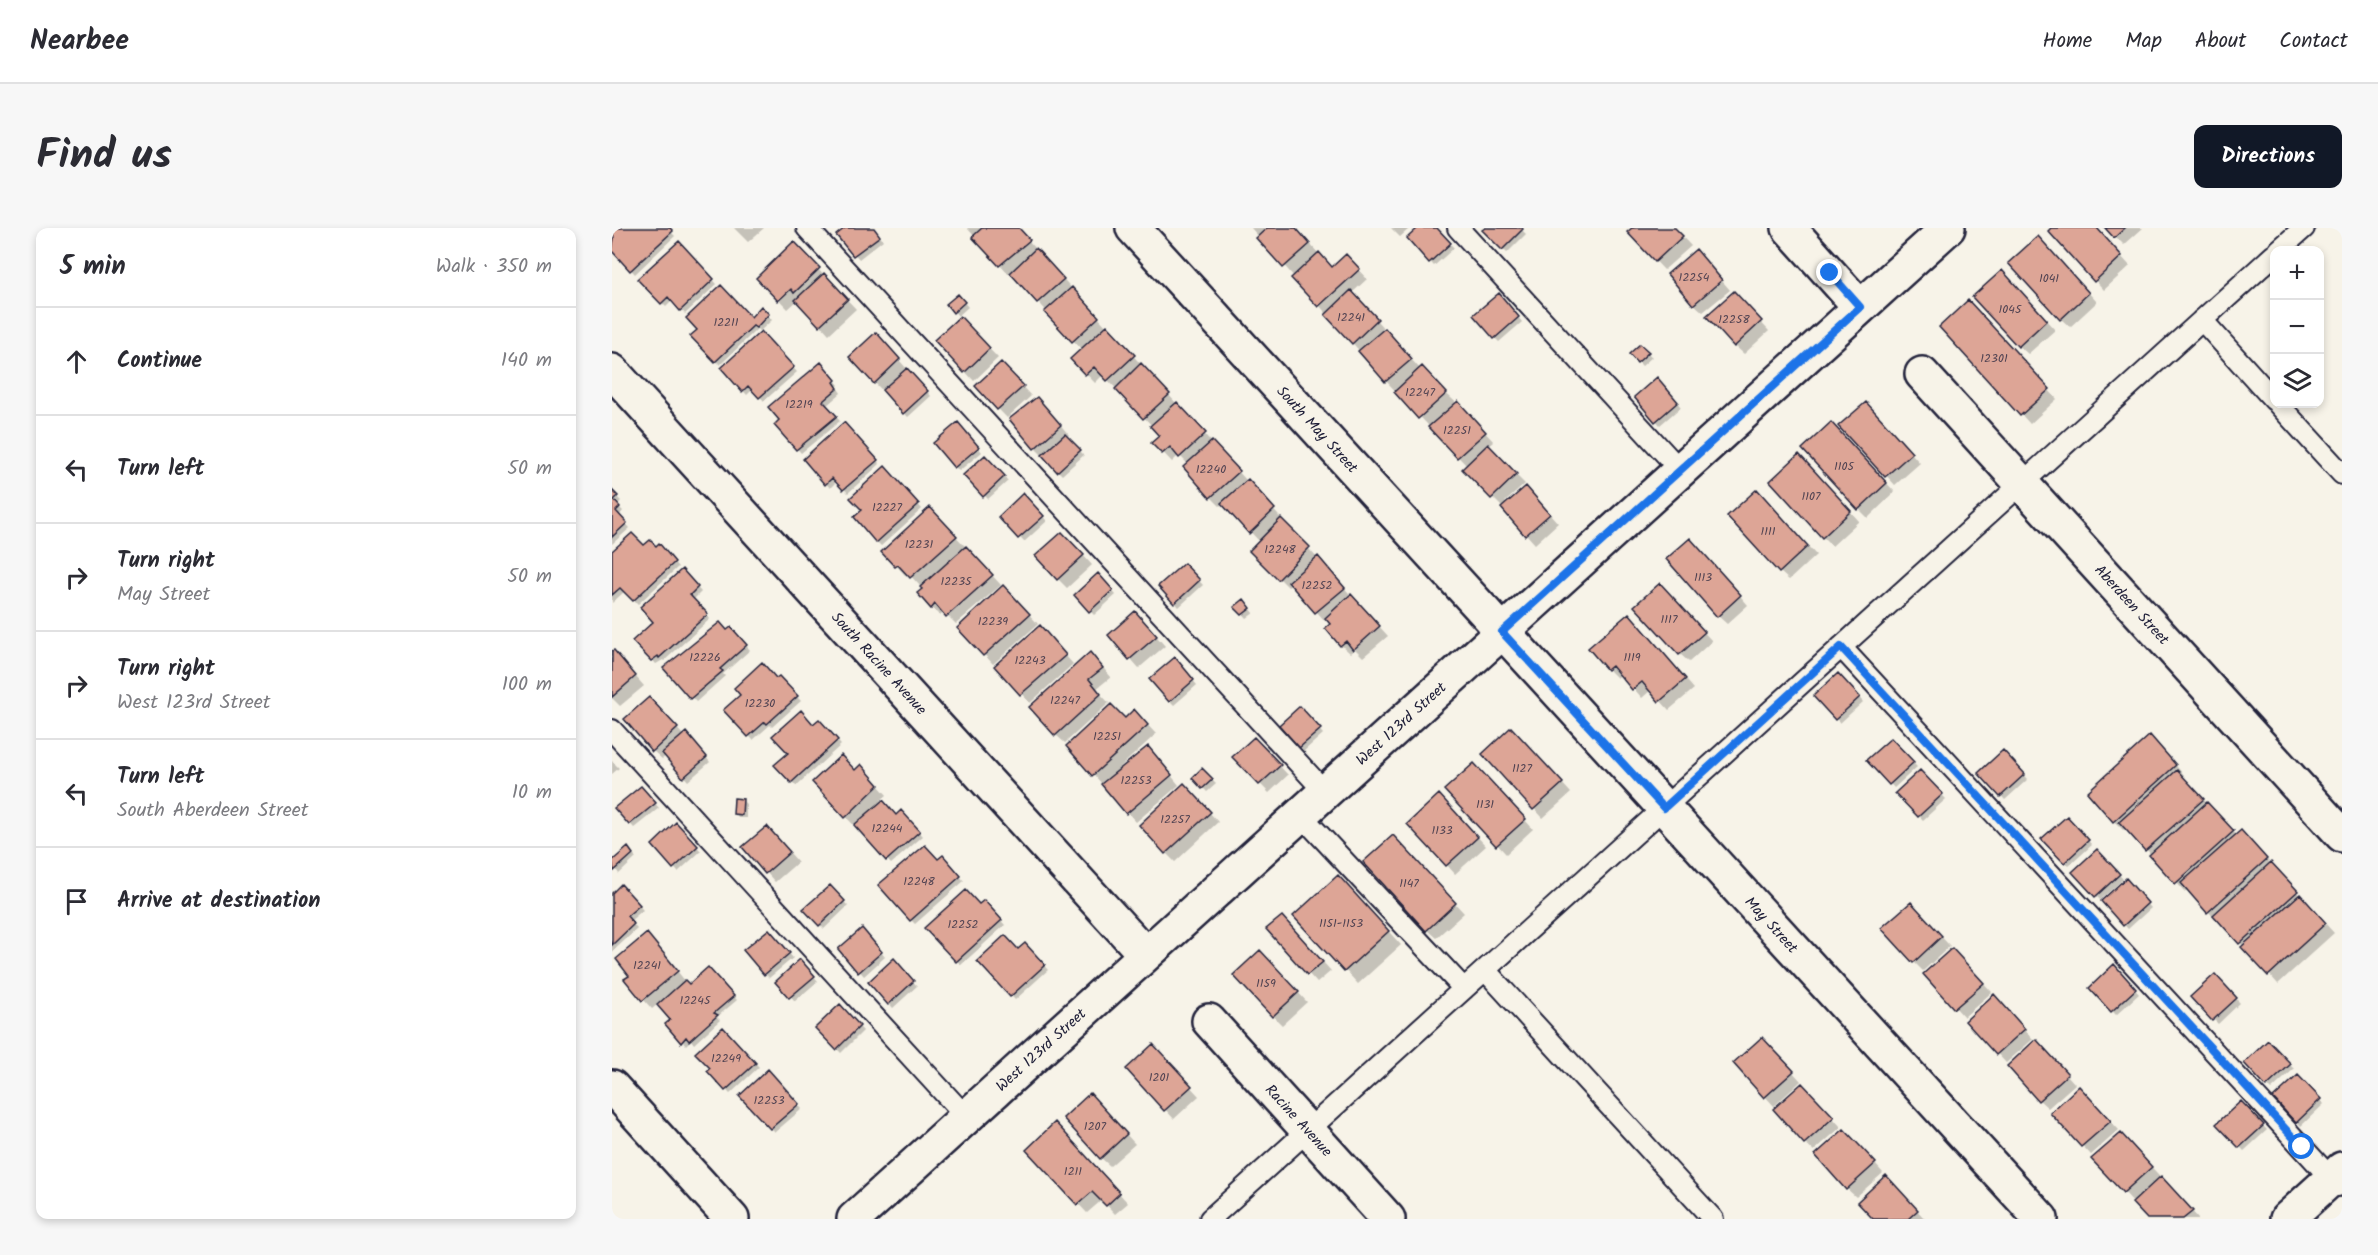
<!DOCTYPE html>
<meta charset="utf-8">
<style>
:root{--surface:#fff;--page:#f7f7f7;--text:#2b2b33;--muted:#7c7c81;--line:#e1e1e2;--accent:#111827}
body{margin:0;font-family:Kalam,sans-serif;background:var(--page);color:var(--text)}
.controls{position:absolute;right:18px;top:18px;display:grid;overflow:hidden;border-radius:12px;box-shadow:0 3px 9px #0003}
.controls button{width:54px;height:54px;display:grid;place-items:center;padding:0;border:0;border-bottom:2px solid var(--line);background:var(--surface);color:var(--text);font:30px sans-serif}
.stop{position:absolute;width:18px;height:18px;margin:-14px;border:4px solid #1a73e8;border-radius:50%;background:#fff}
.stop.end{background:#1a73e8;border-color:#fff;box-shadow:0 2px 6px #0008}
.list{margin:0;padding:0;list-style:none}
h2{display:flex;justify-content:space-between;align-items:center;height:78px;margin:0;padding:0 24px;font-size:26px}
h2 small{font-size:20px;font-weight:400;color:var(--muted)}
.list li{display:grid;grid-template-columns:39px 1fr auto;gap:18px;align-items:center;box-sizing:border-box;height:108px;padding:0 24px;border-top:2px solid var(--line)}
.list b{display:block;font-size:22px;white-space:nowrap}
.list p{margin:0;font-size:20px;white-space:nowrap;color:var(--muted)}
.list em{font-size:20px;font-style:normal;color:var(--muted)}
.icon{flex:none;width:33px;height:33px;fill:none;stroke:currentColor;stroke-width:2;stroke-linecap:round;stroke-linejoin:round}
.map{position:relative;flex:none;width:1730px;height:991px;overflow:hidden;border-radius:12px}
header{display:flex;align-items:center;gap:36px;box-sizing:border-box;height:84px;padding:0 30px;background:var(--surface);border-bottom:2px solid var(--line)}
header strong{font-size:28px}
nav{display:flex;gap:33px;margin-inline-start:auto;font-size:21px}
.intro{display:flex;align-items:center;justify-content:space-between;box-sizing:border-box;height:144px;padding:0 36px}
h1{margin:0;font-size:42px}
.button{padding:15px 27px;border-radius:12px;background:var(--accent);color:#fff;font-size:21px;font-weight:700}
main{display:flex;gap:36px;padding:0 36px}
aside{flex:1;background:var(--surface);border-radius:12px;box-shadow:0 3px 9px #0003}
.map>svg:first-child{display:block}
.shadow{fill:#0003}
.building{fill:#dda596;stroke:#22223b;stroke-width:1.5}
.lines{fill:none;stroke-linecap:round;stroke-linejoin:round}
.service-casing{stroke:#22223b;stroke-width:24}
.minor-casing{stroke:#22223b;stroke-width:38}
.service{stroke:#f7f3e8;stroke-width:20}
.minor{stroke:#f7f3e8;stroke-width:33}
.route{stroke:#1a73e8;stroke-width:8}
.labels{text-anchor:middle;stroke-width:4.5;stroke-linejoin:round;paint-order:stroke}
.number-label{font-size:12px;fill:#514352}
.street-label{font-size:15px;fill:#22223b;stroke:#f7f3e8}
</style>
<header>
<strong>Nearbee</strong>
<nav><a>Home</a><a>Map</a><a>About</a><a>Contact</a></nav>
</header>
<div class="intro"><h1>Find us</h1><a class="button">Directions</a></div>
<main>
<aside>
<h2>5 min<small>Walk · 350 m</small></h2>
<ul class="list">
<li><svg class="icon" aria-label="ahead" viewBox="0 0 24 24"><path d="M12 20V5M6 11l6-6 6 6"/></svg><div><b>Continue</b></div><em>140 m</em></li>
<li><svg class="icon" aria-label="left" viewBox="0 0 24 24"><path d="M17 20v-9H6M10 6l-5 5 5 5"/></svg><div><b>Turn left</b></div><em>50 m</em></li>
<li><svg class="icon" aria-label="right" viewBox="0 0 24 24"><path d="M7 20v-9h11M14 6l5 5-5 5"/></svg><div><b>Turn right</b><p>May Street</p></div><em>50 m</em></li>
<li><svg class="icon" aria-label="right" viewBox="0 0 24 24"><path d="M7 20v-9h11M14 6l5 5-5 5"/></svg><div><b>Turn right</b><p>West 123rd Street</p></div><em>100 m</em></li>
<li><svg class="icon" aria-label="left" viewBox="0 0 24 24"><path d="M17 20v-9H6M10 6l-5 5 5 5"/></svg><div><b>Turn left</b><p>South Aberdeen Street</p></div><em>10 m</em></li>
<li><svg class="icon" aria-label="arrive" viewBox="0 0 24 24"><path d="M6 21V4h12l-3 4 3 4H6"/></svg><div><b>Arrive at destination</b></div></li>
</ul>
</aside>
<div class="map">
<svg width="1730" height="991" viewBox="0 0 1730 991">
<rect width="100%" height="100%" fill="#f7f3e8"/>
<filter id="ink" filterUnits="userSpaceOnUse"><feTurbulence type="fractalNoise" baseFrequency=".0167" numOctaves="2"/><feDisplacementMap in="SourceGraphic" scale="12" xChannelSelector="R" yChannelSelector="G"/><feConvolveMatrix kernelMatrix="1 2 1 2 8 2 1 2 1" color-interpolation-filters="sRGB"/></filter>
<g filter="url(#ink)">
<path class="shadow" d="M0,0H55L63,8L23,46L0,21V14L4,10L0,6Z
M122,0H152L136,14Z
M235,0H261L271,12L247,31L226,7Z
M355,0H405L776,408L751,429L743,421L738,425L729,417L716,390L713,393L680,356L676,359L640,323L648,314L611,275L608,278L599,269L576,236L567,227L560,234L542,215L550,208L491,147L483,155L460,131L470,122L399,44L397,46Z
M639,0H683L720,40L742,37L755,51L740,65L808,141L854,184L882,214L876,219L913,256L893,274L895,276L923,269L946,295L923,316L889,278L852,241L855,238L774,153Z
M779,0H798L788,9Z
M808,0H824L842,20L822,38L797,10Z
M875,0H908L914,6L895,25L872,2Z
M1022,0H1062L1079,18L1052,42L1017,5Z
M1441,0H1484L1518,38L1492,62L1438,3Z
M1495,0H1531L1512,17Z
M67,15L105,56L73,86L61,72L54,79L27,51Z
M182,16L244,81L217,106L186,72L176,81L146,50Z
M1435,19L1485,74L1458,99L1449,91Z
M1092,32L1118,62L1091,84L1082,76Z
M1398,53L1443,102L1416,126L1407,118Z
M891,71L910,94L887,114L883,110Z
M350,72L356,79L346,88L336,76Z
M1130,74L1157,103L1132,126L1123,118Z
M149,80L160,92L148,103L145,101L108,137L80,108L139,91Z
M1365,83L1445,171L1418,196L1329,99Z
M348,90L386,130L362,153L324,112Z
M149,105L185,144L152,173L141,161L135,167L111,140Z
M272,115L319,168L296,189L263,155Z
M1028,118L1040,129L1030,138L1019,126Z
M389,136L419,168L395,190L365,159Z
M213,140L227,157L225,159L229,165L214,178L228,193L189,225L164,197Z
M1048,155L1069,179L1048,197L1024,169Z
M434,180L457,207L454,209L472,227L450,247L423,220Z
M1263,184L1308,235L1283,257L1229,198Z
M232,196L268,236L236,265L225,253L218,260L193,231Z
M350,200L370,224L347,243L343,239Z
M1228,205L1283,264L1256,290L1247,281Z
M373,229L396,253L376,271L353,247Z
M1196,237L1247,293L1220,318L1211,309Z
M277,244L310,281L269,318L265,314Z
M0,264L9,273L5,277L11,283L7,288L18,300L0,316Z
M411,267L435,293L412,314L388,289Z
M1154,272L1204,327L1177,352L1168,344Z
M327,290L389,357L344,396L332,384L328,388L320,380L308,358L296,345L293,347L272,324Z
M459,314L480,337L455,360L446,351Z
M47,317L66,339L26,376L13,363L0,375V325L32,319L44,320Z
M1087,320L1136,377L1115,396L1106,388Z
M572,337L591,357L567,379L548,358Z
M70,343L89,364L81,372L98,391L52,433L51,432L44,436L22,413L43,394Z
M486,347L504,367L482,387L478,383Z
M1056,366L1100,413L1077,434L1068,426Z
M400,368L426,396L381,436L347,400Z
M636,377L642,385L635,390L625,379Z
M532,394L553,418L527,440L498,407Z
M1026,396L1082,461L1057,482L1039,462L1030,470L1009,446L1005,450L996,441Z
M119,401L138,422L111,446L113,448L84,474L54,440Z
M436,408L461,436L418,475L384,438Z
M0,425L10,433L32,458L8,478L0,470Z
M487,435L499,449L484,461L497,475L453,515L444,507Z
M566,435L585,457L562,477L558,473Z
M1226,447L1251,474L1228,495L1203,468Z
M167,450L189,473L160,499L158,497L141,512L113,482Z
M46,480L72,508L78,510L98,534L76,553L54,528L50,531L41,523Z
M688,480L711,506L692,523L669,497Z
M513,492H531L544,506L507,540L508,542L544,529L567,557L524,594L482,547Z
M207,493L229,517L184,558L164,537Z
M908,509L959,565L931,590L872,526Z
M1279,512L1305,539L1282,560L1257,532Z
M1547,518L1572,547L1570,548L1624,607L1637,612L1722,705L1666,756L1607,691L1605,693L1576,661L1573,664L1514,599L1511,602L1502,593Z
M651,520L676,547L657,565L622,529Z
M1391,524L1416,551L1393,572L1368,545Z
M0,533L7,540L0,546Z
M590,542L604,556L595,564L582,550Z
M1308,544L1334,571L1311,592L1285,565Z
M871,545L921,601L894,626L835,562Z
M257,547L275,567L269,572L284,588L289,584L311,608L279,636L234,589Z
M33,564L47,580L22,600L4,580Z
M581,566L606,594L563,634L554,625Z
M130,572L134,576V590H127L123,585Z
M836,577L874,618L843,646L835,637Z
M1455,590L1480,617L1457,638L1431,611Z
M64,596L89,623L66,644L42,617Z
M163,608L186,634L163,654L132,620Z
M790,618L852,685L824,710L815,702Z
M16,621L24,630L7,646L0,635Z
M1485,623L1511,651L1488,672L1462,644Z
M326,632L335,633L352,653L303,696L299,692Z
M1514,652L1539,680L1516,701L1491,673Z
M9,658L31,682L18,693L25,701L0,724V667Z
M218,659L236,678L212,701L193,681Z
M739,662L789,717L746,756L683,688Z
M372,674L393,697L349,737L314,700L367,678Z
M1307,685L1338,718L1311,743L1302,734Z
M679,698L719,743L705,755L656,701Z
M254,706L273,729L252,748L228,721Z
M161,707L181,730L157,750L133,723Z
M44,716L77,758L96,741L125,772L105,789L108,792L82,816L79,812L74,817L55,796L60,792L46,776L40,781L14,752Z
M413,717L436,742L403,772L368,733L406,723Z
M1349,731L1380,764L1352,789L1313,746Z
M282,732L305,758L281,780L258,754Z
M188,733L206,753L183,773L165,754Z
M657,733L695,774L670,797L661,788Z
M1502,738L1527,766L1504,787L1479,760Z
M1603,748L1628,775L1606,796L1580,769Z
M1390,777L1421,811L1394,835L1355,793Z
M228,778L251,803L229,825L205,800Z
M111,801L147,839L118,866L97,843L100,840Z
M1656,814L1682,841L1659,862L1634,835Z
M1159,820L1189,853L1162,878L1123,835Z
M1433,822L1463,856L1436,880L1427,872Z
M549,827L587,868L562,891L516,841Z
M160,847L190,881L163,904L129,868Z
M1686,849L1712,876L1689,898L1663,870Z
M1199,865L1229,899L1202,923L1193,915Z
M1476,869L1507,902L1479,927L1440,885Z
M1629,875L1655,902L1632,923L1606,896Z
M487,876L523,916L498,938L489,930Z
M452,905L516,975L503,986L490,972L475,985L416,922Z
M1241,911L1271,945L1244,969L1235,961Z
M1517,915L1558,959L1587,991H1537L1512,964Z
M1283,958L1313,991H1263Z"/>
<path class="building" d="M0,0H58L61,3L18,43L0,23L2,10Z
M233,0H262L268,8L241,28L224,7Z
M370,0H407L418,12L387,38L360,9Z
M655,0H684L698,16L671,40L644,10Z
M806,0H825L839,15L817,35L795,10Z
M873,0H910L911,1L890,22L870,2Z
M1020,0H1063L1071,8L1043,34L1015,4Z
M1439,0H1485L1510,28L1482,54L1436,3Z
M1493,0H1513L1502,10Z
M1426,8L1477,65L1448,92L1396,35Z
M67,13L102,51L68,83L56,69L49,76L25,51Z
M182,13L208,40L182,65L179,61L166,73L144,50Z
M424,20L452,51L425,75L398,45Z
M1084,21L1110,52L1081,77L1055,46Z
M707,24L720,39L734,26L748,41L706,79L679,50Z
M1390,42L1435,92L1406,119L1360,69Z
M212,45L236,71L207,98L183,72Z
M109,57L139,89L149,78L157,86L144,100L141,98L103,134L78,108L85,102L74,90Z
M460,59L487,89L460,114L432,84Z
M739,62L766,91L740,116L713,87Z
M1122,63L1150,93L1122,119L1094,88Z
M887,65L907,89L882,111L861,87Z
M346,66L353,74L341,85L334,76Z
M1356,72L1438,161L1408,188L1327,99Z
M348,88L378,120L352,145L322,112Z
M495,97L523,127L495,153L482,139L473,147L458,131Z
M773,100L800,131L773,154L746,123Z
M149,103L182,139L147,170L136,158L130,164L109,140Z
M264,104L288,131L262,156L237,129Z
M1028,116L1037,124L1025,135L1017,126Z
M209,134L224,152L222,154L226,160L211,173L225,188L184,222L162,197L167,192L156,179Z
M389,134L412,158L385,182L363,158Z
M529,135L558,166L531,191L503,161Z
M810,138L835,165L806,191L782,164Z
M295,140L316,163L291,186L270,162Z
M1045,149L1066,174L1043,194L1022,169Z
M425,169L449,197L422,221L397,191Z
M846,173L874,204L845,230L816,199Z
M565,174L594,205L567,230L558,219L550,226L539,215L547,208L538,198Z
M1254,174L1300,225L1273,249L1226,198Z
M232,194L266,232L231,262L220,250L213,257L191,231Z
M346,194L367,219L342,240L321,215Z
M1219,194L1275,255L1246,282L1190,221Z
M453,206L469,222L445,244L430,227Z
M600,213L628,243L598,270L571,239Z
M876,216L905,246L879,271L850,241Z
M1187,226L1239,283L1210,310L1158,253Z
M373,227L393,248L371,269L351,247Z
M273,238L307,276L264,315L242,289L250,282L238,270Z
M636,251L663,281L637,306L609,275Z
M914,258L938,286L913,308L889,280Z
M1145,261L1196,318L1167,345L1115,288Z
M0,262L6,268L2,272L8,279L4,283L15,295L0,309Z
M411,265L432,288L406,311L386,289Z
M318,279L345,308L298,350L286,337L283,339L269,324Z
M669,290L698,319L666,352L637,323Z
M450,304L472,327L445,352L423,328Z
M20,305L32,317L38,312L44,318L47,315L63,334L21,373L8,360L0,367V323Z
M1078,310L1129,367L1105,389L1054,331Z
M354,318L381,347L334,389L323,376L319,381L305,365L310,361L308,359Z
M706,328L733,360L703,385L676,354Z
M572,335L588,352L562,376L546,358Z
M70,341L86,359L78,367L96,386L47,430L46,428L39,433L20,413L41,394L28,379Z
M486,345L501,362L477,384L462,367Z
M1048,355L1093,404L1067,427L1022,378Z
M391,357L418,386L371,428L345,400Z
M739,366L768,398L741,422L734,413L728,418L713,400L718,396L713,390Z
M632,371L639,380L630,387L622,379Z
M523,383L545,408L517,432L496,407Z
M1017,385L1074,451L1047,474L1030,454L1020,462L1000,438L995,442L976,420Z
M108,394L115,402L119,399L135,417L108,441L111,443L78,471L51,440Z
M428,397L454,427L408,467L382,438Z
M2,422L24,448L0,469V423Z
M478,424L491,440L477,451L489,466L443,508L417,479Z
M563,429L582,452L557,474L537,451Z
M150,434L164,450L167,448L186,468L155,496L153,494L136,509L111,482L128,467L122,460Z
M1226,445L1248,469L1223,492L1201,468Z
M37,469L66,500L40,524L12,491Z
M499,476L513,490L522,481L536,497L480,548L454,518Z
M688,478L709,501L687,520L667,497Z
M189,482L201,496L207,491L226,512L179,555L162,537L176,525L160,508Z
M899,499L951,555L921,582L870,526Z
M74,504L95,529L71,550L50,525Z
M1538,507L1564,537L1501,594L1475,564Z
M642,509L669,537L647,557L620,529Z
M1279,510L1302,534L1277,557L1254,532Z
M536,518L560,547L514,586L489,556Z
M1391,522L1413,546L1388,569L1366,545Z
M229,527L243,542L249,536L267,557L233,590L200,554Z
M862,535L914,591L884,618L832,562Z
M590,540L601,551L590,561L580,550Z
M1308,542L1331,566L1306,589L1283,565Z
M1565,542L1592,571L1533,623L1507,594Z
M572,555L599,584L553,626L527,597Z
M29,558L44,575L17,597L2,580Z
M827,566L866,609L834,638L795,596Z
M122,570L131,571L130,587L121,586Z
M271,572L284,587L289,582L308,603L274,633L242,597Z
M1595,574L1622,603L1563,656L1537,627Z
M1455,588L1477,612L1452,635L1429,611Z
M64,594L86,618L61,641L40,617Z
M155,598L178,624L153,646L130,619Z
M1629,602L1655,631L1595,685L1569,655Z
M781,607L844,675L814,703L751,634Z
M313,617L326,631L331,627L349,648L298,693L266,657Z
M16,619L21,626L2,643L0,633Z
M1485,621L1508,646L1483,669L1460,644Z
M1659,634L1686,663L1627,716L1601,687Z
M726,647L777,703L732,744L681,688Z
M1514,650L1536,675L1511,698L1489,673Z
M9,656L28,677L15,688L22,696L0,717V665Z
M218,657L233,673L207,698L191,681Z
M354,662L367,676L372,672L390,692L344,734L312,700Z
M1688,666L1714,695L1656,748L1629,719Z
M1299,674L1330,708L1301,735L1269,700Z
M670,688L711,734L695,747L654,701Z
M250,700L270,724L246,745L226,721Z
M157,701L178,725L152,747L131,722Z
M35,705L66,743L30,773L12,751L17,748L4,731Z
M393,707L406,721L413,715L433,737L398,769L365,733Z
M1340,720L1372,755L1342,781L1311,746Z
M648,722L687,764L660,789L621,747Z
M282,730L302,753L276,777L256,754Z
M188,731L203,748L177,770L163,754Z
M1502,736L1524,761L1499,784L1477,760Z
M96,739L122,768L102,785L106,787L77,813L74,809L69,815L53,796L58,792L45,777L73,752L77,756Z
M1603,746L1625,770L1600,793L1578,769Z
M1382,766L1413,801L1384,827L1353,793Z
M228,776L248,798L224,822L203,800Z
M111,799L144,835L113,863L95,843L98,840L83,825Z
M1150,809L1182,843L1152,870L1121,835Z
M1424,811L1456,846L1426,873L1395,838Z
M1656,812L1679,836L1654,859L1632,835Z
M541,816L580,858L552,883L514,841Z
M156,841L187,876L158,901L127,868Z
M1686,847L1709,871L1684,895L1661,870Z
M1190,855L1222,889L1192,916L1161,881Z
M1467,858L1499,893L1469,919L1438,885Z
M478,865L515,906L488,931L451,890Z
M1629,873L1652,897L1627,920L1604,896Z
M443,894L508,965L494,978L480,964L465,977L414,922Z
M1232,901L1264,935L1234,962L1203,927Z
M1509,905L1540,939L1511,965L1479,931Z
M1274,947L1306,982L1296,991H1261L1245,974Z
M1549,948L1581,983L1571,991H1535L1520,975Z"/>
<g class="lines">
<defs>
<path id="service" d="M195,0L713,564
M846,0L1068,242
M1667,22L1692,0
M1590,92L1662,172
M1666,176L1730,246
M1229,419L1726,958
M0,502L354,889
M688,586L852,761
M873,742L1101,991
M598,991L1662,27"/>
<g id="minor">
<path id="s1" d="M521,0L1429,991"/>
<path d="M1177,0L1248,79"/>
<path id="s2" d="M0,143L533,726"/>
<path id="s3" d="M1310,146L1730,607"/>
<path id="s4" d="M597,793L776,991"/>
<path d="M0,859L120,991"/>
<path id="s5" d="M242,991L1336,0"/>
<path d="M1675,991L1730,941"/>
</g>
</defs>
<use href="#service" class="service-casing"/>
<use href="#minor" class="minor-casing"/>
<use href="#service" class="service"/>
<use href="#minor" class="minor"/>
</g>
</g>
<g class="lines" filter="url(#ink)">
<path class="route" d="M1218,45L1248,79L890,404L1052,580L1229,419L1690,919"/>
</g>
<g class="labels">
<g class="number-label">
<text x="1082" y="53">12254</text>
<text x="1437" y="54">1041</text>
<text x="1398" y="85">1045</text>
<text x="739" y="93">12241</text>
<text x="1122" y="95">12258</text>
<text x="114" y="98">12211</text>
<text x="1382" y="134">12301</text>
<text x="808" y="168">12247</text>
<text x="187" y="180">12219</text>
<text x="845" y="206">12251</text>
<text x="1232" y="242">1105</text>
<text x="599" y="245">12240</text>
<text x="1199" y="272">1107</text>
<text x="275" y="283">12227</text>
<text x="1156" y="307">1111</text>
<text x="307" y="320">12231</text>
<text x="668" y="325">12248</text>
<text x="1091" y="353">1113</text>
<text x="344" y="357">12235</text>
<text x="705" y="361">12252</text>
<text x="1057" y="395">1117</text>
<text x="381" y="397">12239</text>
<text x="93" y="433">12226</text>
<text x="1020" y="433">1119</text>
<text x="418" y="436">12243</text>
<text x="453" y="476">12247</text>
<text x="148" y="479">12230</text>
<text x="495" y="512">12251</text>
<text x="910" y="544">1127</text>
<text x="524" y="556">12253</text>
<text x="873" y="580">1131</text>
<text x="563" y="595">12257</text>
<text x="275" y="604">12244</text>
<text x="830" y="606">1133</text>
<text x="307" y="657">12248</text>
<text x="797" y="659">1147</text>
<text x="729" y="699">1151-1153</text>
<text x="351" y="700">12252</text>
<text x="35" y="741">12241</text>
<text x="654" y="759">1159</text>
<text x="83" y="776">12245</text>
<text x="114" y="834">12249</text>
<text x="547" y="853">1201</text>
<text x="157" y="876">12253</text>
<text x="483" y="902">1207</text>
<text x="461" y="947">1211</text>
</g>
<g class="street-label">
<text dy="5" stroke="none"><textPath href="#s1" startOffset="273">South May Street</textPath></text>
<text dy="5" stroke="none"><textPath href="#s3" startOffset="312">Aberdeen Street</textPath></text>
<text dy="5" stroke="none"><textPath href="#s2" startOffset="396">South Racine Avenue</textPath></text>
<text dy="5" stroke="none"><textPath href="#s5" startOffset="738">West 123rd Street</textPath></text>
<text dy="5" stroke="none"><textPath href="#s1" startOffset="945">May Street</textPath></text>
<text dy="5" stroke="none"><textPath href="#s5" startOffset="252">West 123rd Street</textPath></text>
<text dy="5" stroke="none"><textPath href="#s4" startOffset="134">Racine Avenue</textPath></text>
</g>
</g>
</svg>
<div class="controls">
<button>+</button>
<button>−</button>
<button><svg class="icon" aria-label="layers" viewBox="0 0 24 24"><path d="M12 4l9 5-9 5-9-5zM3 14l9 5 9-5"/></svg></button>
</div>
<div class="stop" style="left:1690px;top:919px"></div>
<div class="stop end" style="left:1218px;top:45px"></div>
</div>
</main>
